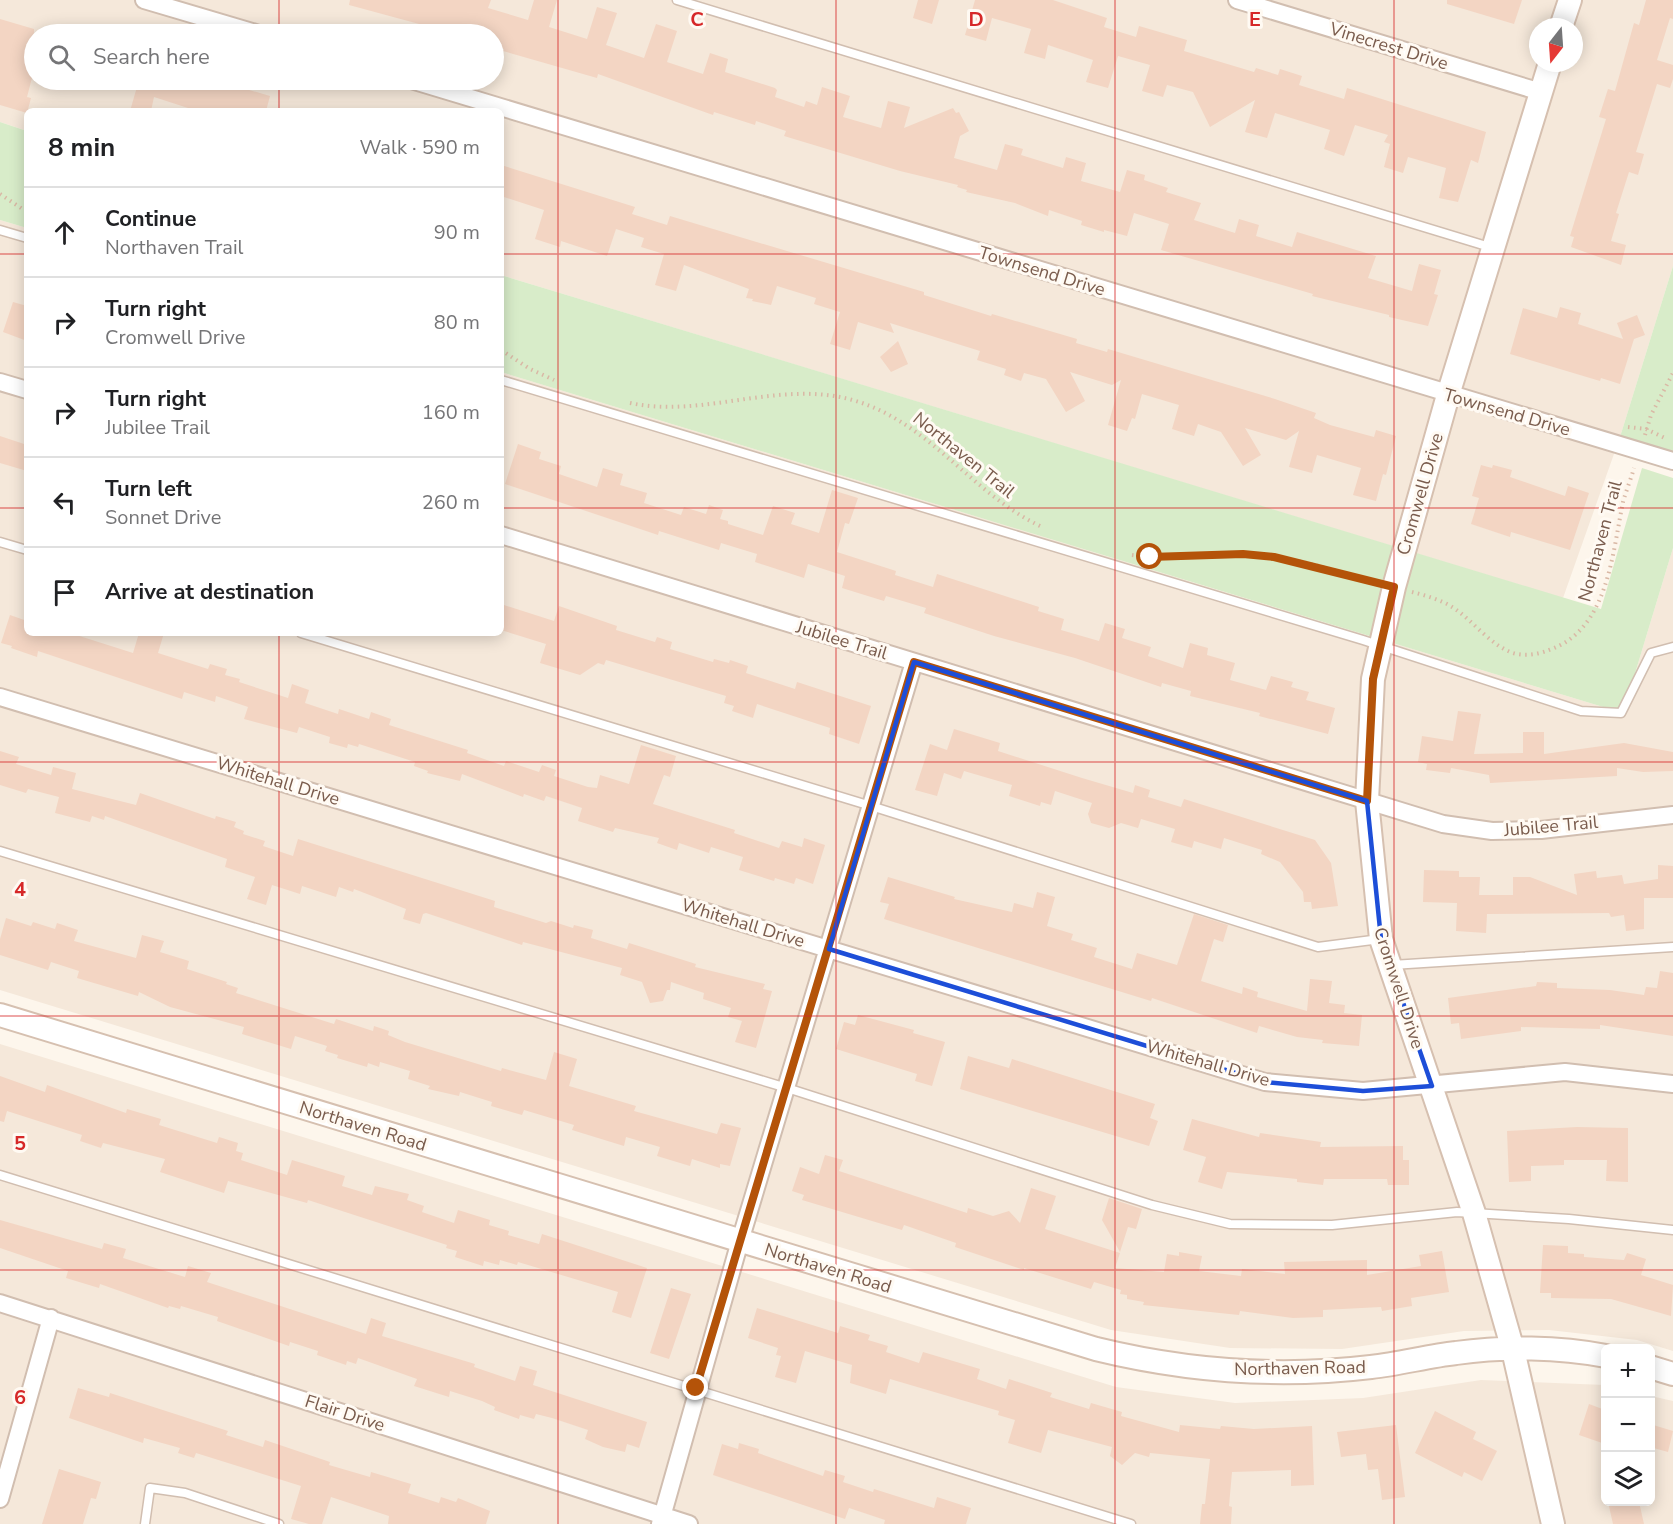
<!DOCTYPE html>
<meta charset="utf-8">
<style>
:root{--surface:#fff;--page:#f6f6f6;--text:#202124;--muted:#757577;--line:#e0e0e0}
body{margin:0;font-family:"Nunito Sans",sans-serif;background:var(--page);color:var(--text)}
.controls{position:absolute;right:18px;bottom:18px;display:grid;overflow:hidden;border-radius:9px;box-shadow:0 3px 15px #0003}
.controls button{width:54px;height:54px;display:grid;place-items:center;padding:0;border:0;border-bottom:2px solid var(--line);background:var(--surface);color:var(--text);font:30px sans-serif}
.compass{position:absolute;left:1529px;top:18px;width:54px;height:54px;border-radius:50%;background:var(--surface);box-shadow:0 3px 15px #0003;rotate:197deg}
.stop{position:absolute;width:18px;height:18px;margin:-14px;border:4px solid #b45309;border-radius:50%;background:#fff}
.stop.end{background:#b45309;border-color:#fff;box-shadow:0 2px 6px #0008}
.list{margin:0;padding:0;list-style:none}
h2{display:flex;justify-content:space-between;align-items:center;height:78px;margin:0;padding:0 24px;font-size:26px}
h2 small{font-size:20px;font-weight:400;color:var(--muted)}
.list li{display:grid;grid-template-columns:39px 1fr auto;gap:18px;align-items:center;box-sizing:border-box;height:90px;padding:0 24px;border-top:2px solid var(--line)}
.list b{display:block;font-size:22px;white-space:nowrap}
.list p{margin:0;font-size:20px;white-space:nowrap;color:var(--muted)}
.list em{font-size:20px;font-style:normal;color:var(--muted)}
.icon{flex:none;width:33px;height:33px;fill:none;stroke:currentColor;stroke-width:2;stroke-linecap:round;stroke-linejoin:round}
.map{position:relative;flex:none;width:1673px;height:1524px;overflow:hidden}
.search{position:absolute;background:var(--surface);box-shadow:0 3px 15px #0003;left:24px;top:24px;width:480px;height:66px;display:flex;align-items:center;gap:15px;box-sizing:border-box;padding:0 21px;border-radius:33px;color:var(--muted);font-size:22px}
.panel{position:absolute;background:var(--surface);box-shadow:0 3px 15px #0003;left:24px;top:108px;width:480px;height:528px;border-radius:9px}
.map>svg:first-child{display:block}
.residential{fill:#f5e8da;fill-rule:evenodd}
.green{fill:#d8ecc9}
.building{fill:#f3d5c3}
.lines{fill:none;stroke-linecap:round;stroke-linejoin:round}
.lane-casing{stroke:#d1beb0;stroke-width:11}
.street-casing{stroke:#d1beb0;stroke-width:20}
.secondary-casing{stroke:#d6c0b0;stroke-width:26}
.path{stroke:#d9b8a5;stroke-width:4;stroke-dasharray:1.5 4.5;stroke-linecap:butt}
.lane{stroke:#fff;stroke-width:8}
.street{stroke:#fff;stroke-width:16}
.secondary{stroke:#fff;stroke-width:22}
.route{stroke:#b45309;stroke-width:8}
.marked{fill:none;stroke:#1d4ed8;stroke-width:4.5;stroke-linejoin:round}
.grid{fill:none;stroke:#d62828;stroke-width:1.5;stroke-opacity:0.55}
.labels{text-anchor:middle;stroke-width:6;stroke-linejoin:round;paint-order:stroke}
.street-label{font-size:18px;fill:#7a5c4d;stroke:#fffaf3}
.grid-label{font-size:20px;text-anchor:middle;font-weight:bold;fill:#d62828;stroke:#fffaf3;stroke-width:6;stroke-linejoin:round;paint-order:stroke}
</style>
<div class="map">
<svg width="1673" height="1524" viewBox="0 0 1673 1524">
<rect width="100%" height="100%" fill="#fdf6ec"/>
<path class="residential" d="M0,0H1673V266L1620,437L1563,598L501,275V111H27V131L0,122ZM1538,27H1574V63H1538ZM34,34H494V80H34Z
M0,220L27,228V633H501V372L1623,713L1673,548V1351L1637,1340L1549,1330L1464,1331L1342,1349L1230,1348L1111,1330L0,990Z
M0,1044L1116,1387L1235,1403L1363,1398L1481,1380L1605,1385L1606,1502H1650L1651,1396L1673,1401V1524H0Z"/>
<path class="green" d="M0,122L27,131V228L0,220Z
M1673,266V454L1620,437Z
M501,275L1601,609L1642,468L1673,478V548L1623,713L501,372Z"/>
<path class="building" d="M350,0H491L488,8L528,20L534,0H557L549,27L587,39L597,7L617,13L606,45L644,58L656,24L677,31L667,62L703,74L710,53L728,59L725,72L775,88L777,90L775,97L804,107L806,101L817,105L822,87L850,96L843,117L881,128L888,101L910,107L904,128L953,108L956,113L959,112L969,131L960,136L954,158L997,170L1005,144L1023,149L1021,155L1063,168L1066,157L1086,163L1081,181L1120,192L1127,170L1145,175L1144,180L1168,188L1166,192L1201,203L1194,220L1235,233L1239,219L1259,225L1256,236L1292,247L1297,232L1376,256L1368,278L1412,291L1419,264L1441,270L1434,294L1438,295L1428,326L1389,317V315L1312,296L1313,294L1161,250L1169,224L1134,213L1127,236L1104,230V232L1081,225L1082,221L1049,210L1048,216L1015,203L966,192L967,190L957,187L958,185L900,171L784,136L786,131L756,121L755,125L714,112L713,115L598,74L597,78L503,51L504,49L494,46V34L459,26L456,34L349,5Z
M918,0H939L932,24L913,18Z
M975,0H1053L1107,18L1104,27L1136,37L1139,26L1187,40L1184,51L1254,72L1256,68L1278,75L1280,69L1302,76L1299,85L1344,99L1347,88L1486,132L1478,163L1471,160L1458,202L1439,198L1446,168L1408,157L1403,173L1384,167L1390,144L1384,142L1388,135L1355,125L1344,156L1324,149L1330,130L1275,113L1267,138L1245,132L1255,100L1210,127L1193,92L1167,85L1163,97L1142,91L1150,65L1118,56L1108,88L1086,82L1093,60L1048,45L1045,59L1024,53L1031,29L992,18L986,41L965,35Z
M1447,0H1522L1514,24L1447,4Z
M1646,0H1673V19L1670,18L1657,60L1673,65V79L1670,88L1657,84L1636,152L1644,154L1638,175L1629,172L1616,213L1619,214L1611,241L1626,245L1621,265L1571,247L1574,237L1570,236L1606,119L1599,117L1608,89L1615,91L1634,23L1639,25Z
M0,19L34,29V70L27,97L31,98L27,113L0,105Z
M139,80H215L270,96L266,111H188V108L154,97L151,111H130Z
M501,165L635,207L632,214L667,225L670,216L924,292V295L991,316L992,314L1077,339L1076,343L1107,352L1108,349L1275,399L1316,413L1314,418L1330,425L1374,437L1376,430L1396,436L1386,475L1383,474L1376,501L1353,495L1361,468L1317,455L1312,473L1289,467L1299,431L1286,440L1245,428L1261,455L1243,466L1221,432L1198,424L1194,436L1172,429L1179,405L1142,394L1135,419L1132,418L1127,431L1108,425L1121,380L1112,385L1070,372L1085,401L1066,412L1046,379L1024,373L1021,381L1004,375L1006,369L977,360L980,351L890,323L894,333L858,322L850,350L830,344L840,312L814,304L816,298L777,286L771,305L752,301L753,299L746,298L749,289L684,265L676,291L655,285L664,254L641,247L644,238L616,229L607,256L561,241L560,247L535,239L544,210L501,196Z
M13,302L27,306V341L3,332Z
M1560,307L1581,313L1578,324L1623,339L1617,323L1637,315L1645,335L1634,339L1620,384L1601,378L1600,381L1510,354L1523,308L1557,318Z
M898,341L908,364L891,372L880,357Z
M0,436L27,445V471L0,463Z
M518,444L541,452L539,459L561,466L559,474L597,487L603,468L623,474L620,485L647,493L644,503L681,515L684,507L706,514L709,505L723,510L720,519L728,521V524L763,535L773,506L795,513L791,524L819,533L832,490L858,498L849,524L845,523L837,552L896,571L895,575L933,587L937,574L1039,607L1038,611L1064,619L1061,630L1099,641L1105,623L1125,629L1122,638L1151,647L1148,656L1183,668L1190,643L1208,648L1207,655L1235,663L1230,680L1266,690L1271,676L1293,682L1291,687L1309,692L1306,700L1335,708L1328,734L1259,716L1260,713L1190,696L1191,691L1162,683L1161,687L1075,658L994,636L924,613L926,608L886,596L884,601L842,588L845,576L808,564L804,578L755,562L757,554L721,543L719,550L659,531L658,535L505,484Z
M1481,465L1492,468L1493,465L1512,470L1510,477L1565,496L1568,486L1589,493L1570,550L1511,532L1510,537L1471,524L1479,498L1472,496Z
M501,604L554,621L559,606L617,626L616,630L655,642L657,637L672,642L670,649L713,662L714,659L729,663L730,660L748,666L746,673L795,689L797,682L871,706L859,744L829,734L830,728L757,704L753,718L732,711L734,706L724,703L726,696L606,660L604,665L598,663L580,675L540,663L546,644L501,630Z
M10,615L27,621V633H70L133,653L139,633H164L158,653L208,669L210,664L227,669L225,675L240,679L239,682L288,698L292,684L309,690L305,703L338,714L339,709L369,719L371,712L391,719L389,725L468,750L467,753L504,766L506,761L539,772L542,765L556,770L554,776L588,787L597,788L600,775L629,784L641,745L676,756L670,777L664,775L653,804L735,830L734,833L779,848L782,841L802,847L804,838L825,845L813,884L796,878L794,884L775,878L774,881L739,870L743,857L711,847L709,853L679,843L677,850L657,843L659,838L615,828L613,832L578,821L582,808L546,796L544,801L524,794L523,797L462,774L460,781L427,773L428,771L414,766L415,762L359,744L358,747L348,744L347,748L329,743L330,737L299,727L297,733L244,719L248,707L216,696L215,702L184,692L182,699L38,651L37,657L11,648L12,646L1,643Z
M1458,711L1481,714L1474,754L1523,753V732H1544V754L1624,743L1673,752V771L1643,772L1617,768V776L1490,783L1489,775L1451,768L1450,773L1426,770L1427,764L1418,762L1422,736L1453,741Z
M954,729L1000,743L998,751L1082,778L1133,793L1135,785L1150,790L1148,797L1181,807L1184,799L1315,840L1331,863L1338,906L1312,909L1311,902H1304L1303,892L1280,862L1261,854L1262,850L1224,838L1221,849L1194,841L1192,848L1171,842L1175,829L1141,819L1138,828L1121,823L1109,828L1091,823L1088,814L1092,803L1055,791L1051,805L1041,802L1040,806L1009,796L1012,785L964,771L961,779L944,773L937,796L915,790L930,744L947,750Z
M0,751L19,757L16,764L51,775L53,767L76,773L72,789L136,805L140,793L215,819L216,816L236,822L234,827L244,831L243,834L265,841L263,846L293,856L298,839L495,901L494,907L546,923L551,921L573,928L574,925L593,930L591,938L627,949L629,943L696,964L695,967L765,984L763,989L772,991L756,1048L735,1042L742,1021L728,1017L731,1008L703,999L704,993L671,982L670,990H667L663,1001L650,1003L642,982L620,975L622,968L523,942L522,945L426,913L423,914L420,924L403,919L406,909L354,889L353,892L339,887L336,897L302,886L300,894L272,885L266,905L247,899L255,877L225,867L227,859L105,816L104,820L92,816L90,822L55,813L59,797L28,789L26,793L0,785Z
M1658,865L1673,866V898H1644V929L1626,931L1624,915L1611,917L1609,913L1487,914L1486,933L1456,931L1457,903L1423,902L1424,870L1459,871V877H1480L1479,895H1513V877H1530L1577,895L1574,874L1596,871L1597,878L1622,875L1624,884L1658,879Z
M888,877L955,897L954,899L1012,912L1014,903L1033,908L1037,892L1055,897L1047,926L1073,934L1071,940L1097,948L1094,957L1132,969L1137,953L1177,965L1194,914L1228,925L1223,942L1214,939L1201,981L1242,994L1243,987L1258,992L1257,997L1307,1011L1310,979L1332,981L1329,1003L1345,1005L1344,1013L1362,1015L1359,1046L1322,1043L1323,1040L1297,1037L1259,1026L1257,1033L1152,998L1151,1001L884,919L889,904L880,902Z
M6,918L31,926L33,922L55,929L57,923L78,930L74,941L136,958L142,935L164,941L160,952L189,961L187,969L227,982L226,984L238,988L236,993L334,1024L336,1019L373,1031L374,1026L389,1031L388,1035L405,1042L501,1071L502,1068L546,1080L554,1052L577,1059L569,1086L636,1106L634,1111L717,1134L721,1123L741,1128L730,1166L720,1164V1168L692,1159L690,1166L657,1156L660,1147L626,1137L624,1146L572,1130L574,1125L524,1110L522,1115L491,1106L492,1102L460,1092L459,1096L428,1089L430,1086L408,1079L410,1071L380,1062L379,1067L368,1063L367,1067L337,1058L338,1055L325,1051L327,1046L295,1036L291,1049L242,1034L244,1027L170,1007L139,992L138,996L77,978L79,971L51,962L48,970L0,955V939Z
M1660,971L1673,973V1036L1600,1025V1029L1521,1027V1031L1461,1039L1459,1023L1451,1024L1448,998L1536,986L1537,982L1557,983V988L1610,990L1644,995L1646,987L1657,988Z
M858,1015L914,1030L913,1033L945,1042L932,1086L915,1081L917,1074L836,1049L844,1022L855,1025Z
M968,1056L1009,1068L1012,1059L1155,1104L1150,1118L1158,1121L1149,1146L960,1089Z
M0,1076L45,1092L47,1085L126,1113L127,1109L161,1119L159,1125L217,1143L219,1137L238,1143L236,1151L243,1153L241,1160L287,1175L292,1160L345,1176L342,1186L372,1195L375,1186L409,1194L407,1200L424,1206L422,1212L454,1223L458,1210L490,1220L489,1225L509,1231L508,1235L539,1244L542,1234L647,1268L631,1318L612,1312L618,1292L518,1262L517,1265L500,1260L499,1265L484,1261L483,1266L455,1257L457,1251L446,1248L447,1245L308,1200L307,1203L228,1181L224,1193L160,1172L165,1159L103,1143L101,1148L80,1141L82,1135L7,1111L4,1122L0,1121Z
M1192,1119L1259,1137L1260,1133L1321,1142L1320,1147L1403,1146V1160H1409V1185H1388L1387,1179H1324L1323,1185L1297,1182V1179L1227,1172L1222,1189L1198,1182L1206,1157L1183,1150Z
M1577,1127L1628,1128V1182L1606,1181L1607,1160H1564V1165L1531,1166V1181L1509,1182L1507,1131Z
M825,1155L843,1160L839,1171L967,1213L968,1208L993,1216L1009,1211L1020,1223L1031,1188L1056,1196L1045,1229L1120,1253L1115,1268L1164,1272L1167,1254L1179,1256V1252L1202,1256L1199,1271L1241,1276L1242,1269L1285,1274L1284,1262L1367,1260V1275L1421,1266L1419,1255L1442,1251L1449,1292L1411,1298L1412,1306L1382,1311L1381,1307L1323,1310V1317L1293,1318L1240,1311L1239,1315L1143,1305L1144,1302L1127,1299V1295L1120,1294L1121,1290L1094,1282L1091,1289L1024,1268V1270L955,1247L956,1243L904,1225L902,1230L802,1200L804,1195L792,1191L800,1167L819,1174Z
M1109,1198L1142,1209L1136,1229L1128,1227L1120,1252L1102,1220Z
M0,1220L102,1249L104,1243L126,1249L123,1258L185,1277L188,1266L211,1273L207,1282L366,1334L371,1318L386,1323L382,1336L475,1364L474,1367L515,1381L520,1366L537,1371L533,1385L647,1422L639,1448L627,1444L625,1452L603,1447L585,1439L588,1430L552,1418L536,1414L534,1419L520,1415L519,1419L494,1410L495,1407L482,1401L450,1391L449,1397L414,1386L417,1379L358,1358L356,1364L347,1361L346,1365L317,1355L318,1351L290,1342L289,1346L217,1321L218,1317L181,1306L180,1309L169,1306L168,1308L100,1284L99,1288L66,1278L68,1271L0,1248Z
M1543,1245L1568,1246V1253L1584,1254V1257L1624,1260L1627,1253L1646,1259L1641,1275L1673,1285L1671,1316L1611,1299L1551,1298V1293H1540Z
M671,1288L691,1294L669,1359L650,1353Z
M757,1308L838,1333L840,1326L870,1335L868,1340L888,1346L886,1352L919,1363L923,1352L980,1369L977,1379L1006,1389L1009,1379L1052,1393L1050,1397L1089,1409L1091,1403L1122,1412L1121,1416L1179,1432L1180,1425L1220,1429L1221,1426L1254,1429L1312,1426L1314,1485L1291,1486V1470L1232,1472L1229,1506L1232,1507L1231,1524H1200L1202,1504H1205L1210,1459L1150,1453L1149,1457L1135,1453L1122,1465L1110,1456L1112,1447L1048,1430L1041,1453L1008,1443L1015,1420L998,1415L999,1411L890,1379L886,1394L850,1383L852,1365L805,1351L796,1383L775,1377L781,1356L776,1355L778,1348L748,1338Z
M78,1388L109,1397L110,1393L228,1431L226,1435L263,1447L265,1440L330,1462L329,1465L370,1477L371,1472L411,1484L408,1493L439,1503L441,1497L456,1502L458,1498L490,1511L486,1524H388L389,1516L331,1497L322,1524H309L291,1519L301,1486L196,1453L194,1458L178,1453L180,1448L144,1438L143,1443L69,1418Z
M1589,1404L1605,1410V1444L1579,1435Z
M1435,1411L1476,1432L1473,1439L1497,1451L1482,1481L1464,1472L1462,1477L1415,1453Z
M1650,1424L1673,1431L1668,1452L1650,1447Z
M1396,1425L1405,1497L1382,1500L1378,1469L1368,1470L1366,1454L1341,1457L1337,1432Z
M739,1443L759,1449L758,1453L823,1476L825,1470L845,1476L843,1482L873,1492L874,1489L934,1508L937,1497L971,1508L966,1524H884L885,1520L849,1508L845,1519L713,1475L722,1444L738,1449Z
M59,1469L101,1482L96,1499L91,1498L83,1524H42Z
M1608,1502H1639L1644,1524H1613Z"/>
<g class="lines">
<defs>
<path id="lane" d="M677,0L1493,248
M0,230L27,238
M501,380L1363,640L1581,711L1621,713L1651,653L1673,647
M0,542L27,550
M301,633L871,806L1318,947L1380,939
M0,851L787,1088L1152,1205L1230,1224L1332,1225L1457,1212L1569,1219L1673,1230
M1392,965L1673,947
M0,1175L1131,1524
M145,1524L150,1488L185,1493L279,1524"/>
<path id="street" d="M144,0L259,34
M1237,0L1541,92
M411,80L1673,461
M0,382L27,390
M501,535L1443,824L1492,831L1541,830L1673,815
M0,697L1265,1082L1363,1091L1565,1072L1673,1084
M0,1303L689,1524
M0,1499L51,1318
M660,1524L740,1241L914,662"/>
<path id="secondary" d="M1561,27L1570,0
M1550,63L1448,395L1394,587L1373,679L1367,801L1381,939L1474,1213L1513,1350L1553,1524
M0,1015L1096,1349C1186,1371 1279,1378 1371,1367C1400,1364 1428,1356 1456,1353C1504,1346 1559,1347 1606,1356
M1650,1367L1673,1374"/>
</defs>
<use href="#lane" class="lane-casing"/>
<use href="#street" class="street-casing"/>
<use href="#secondary" class="secondary-casing"/>
<path class="path" d="M0,194L27,212
M501,350L530,369L554,380
M630,403C706,419 780,378 856,401C931,424 972,494 1042,527
M1628,427L1646,429L1667,439
M1645,435L1651,415L1673,373
M1132,555C1170,560 1206,553 1244,554C1289,555 1332,570 1376,582
M1412,592C1428,596 1445,601 1458,611C1475,624 1489,642 1508,651C1520,657 1537,655 1549,650C1608,630 1612,555 1623,502C1626,491 1631,479 1634,468"/>
<use href="#lane" class="lane"/>
<use href="#street" class="street"/>
<use href="#secondary" class="secondary"/>
</g>
<g class="lines">
<path class="route" d="M696,1388L914,662L1367,801L1373,679L1394,587L1274,557L1243,554L1150,557"/>
</g>
<path class="marked" d="M914,662L1367,801L1381,939L1432,1086L1363,1091L1265,1082L829,949Z"/>
<path class="grid" d="M279,0V34M558,0V1524M836,0V1524M1115,0V1524M1394,0V1524M279,80V111M0,254H27M501,254H1673M0,508H27M501,508H1673M279,633V1524M0,762H1673M0,1016H1673M0,1270H1673"/>
<g class="labels">
<g class="street-label">
<text transform="translate(1389 46) rotate(17)" y="6">Vinecrest Drive</text>
<text transform="translate(1042 271) rotate(17)" y="6">Townsend Drive</text>
<text transform="translate(1507 412) rotate(16)" y="6">Townsend Drive</text>
<text transform="translate(964 455) rotate(39)" y="6">Northaven Trail</text>
<text transform="translate(1420 494) rotate(-74)" y="6">Cromwell Drive</text>
<text transform="translate(1600 541) rotate(-75)" y="6">Northaven Trail</text>
<text transform="translate(842 640) rotate(17)" y="6">Jubilee Trail</text>
<text transform="translate(278 781) rotate(17)" y="6">Whitehall Drive</text>
<text transform="translate(1551 826) rotate(-5)" y="6">Jubilee Trail</text>
<text transform="translate(743 923) rotate(17)" y="6">Whitehall Drive</text>
<text transform="translate(1399 988) rotate(72)" y="6">Cromwell Drive</text>
<text transform="translate(1208 1063) rotate(16)" y="6">Whitehall Drive</text>
<text transform="translate(363 1126) rotate(17)" y="6">Northaven Road</text>
<text transform="translate(828 1268) rotate(17)" y="6">Northaven Road</text>
<text transform="translate(1300 1368) rotate(-1)" y="6">Northaven Road</text>
<text transform="translate(345 1413) rotate(18)" y="6">Flair Drive</text>
</g>
</g>
<g class="grid-label">
<text x="697" y="26">C</text>
<text x="976" y="26">D</text>
<text x="1255" y="26">E</text>
<text x="20" y="896">4</text>
<text x="20" y="1150">5</text>
<text x="20" y="1404">6</text>
</g>
</svg>
<div class="controls">
<button>+</button>
<button>−</button>
<button><svg class="icon" aria-label="layers" viewBox="0 0 24 24"><path d="M12 4l9 5-9 5-9-5zM3 14l9 5 9-5"/></svg></button>
</div>
<svg class="compass" viewBox="-18 -18 36 36"><path d="M0-13l5 13h-10z" fill="#e53935"/><path d="M0 13l5-13h-10z" fill="#757577"/></svg>
<div class="stop" style="left:1150px;top:557px"></div>
<div class="stop end" style="left:696px;top:1388px"></div>
<div class="search"><svg class="icon" aria-label="search" viewBox="0 0 24 24"><circle cx="10" cy="10" r="6"/><path d="M15 15l6 6"/></svg>Search here</div>
<section class="panel">
<h2>8 min<small>Walk · 590 m</small></h2>
<ul class="list">
<li><svg class="icon" aria-label="ahead" viewBox="0 0 24 24"><path d="M12 20V5M6 11l6-6 6 6"/></svg><div><b>Continue</b><p>Northaven Trail</p></div><em>90 m</em></li>
<li><svg class="icon" aria-label="right" viewBox="0 0 24 24"><path d="M7 20v-9h11M14 6l5 5-5 5"/></svg><div><b>Turn right</b><p>Cromwell Drive</p></div><em>80 m</em></li>
<li><svg class="icon" aria-label="right" viewBox="0 0 24 24"><path d="M7 20v-9h11M14 6l5 5-5 5"/></svg><div><b>Turn right</b><p>Jubilee Trail</p></div><em>160 m</em></li>
<li><svg class="icon" aria-label="left" viewBox="0 0 24 24"><path d="M17 20v-9H6M10 6l-5 5 5 5"/></svg><div><b>Turn left</b><p>Sonnet Drive</p></div><em>260 m</em></li>
<li><svg class="icon" aria-label="arrive" viewBox="0 0 24 24"><path d="M6 21V4h12l-3 4 3 4H6"/></svg><div><b>Arrive at destination</b></div></li>
</ul>
</section>
</div>
